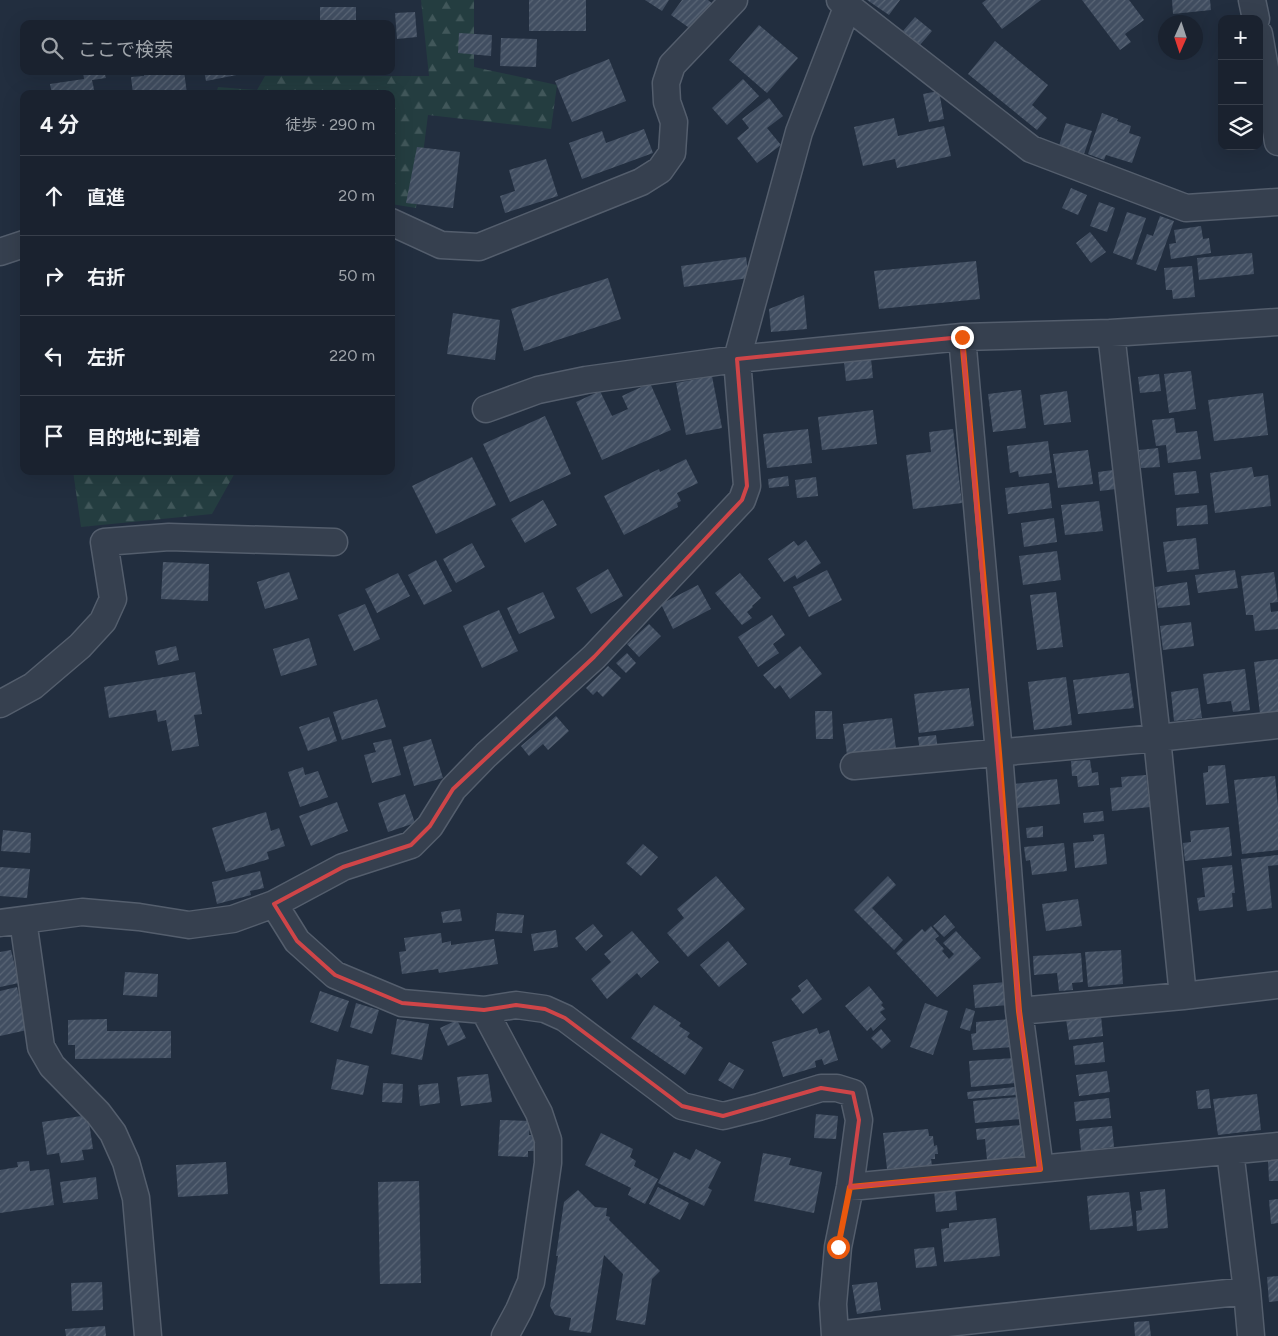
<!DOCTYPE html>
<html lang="ja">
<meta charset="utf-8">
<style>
:root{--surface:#1a222f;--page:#232a37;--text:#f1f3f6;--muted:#9fa4aa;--line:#383f4b}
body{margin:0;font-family:Figtree,"Noto Sans JP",sans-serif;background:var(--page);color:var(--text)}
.controls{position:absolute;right:15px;top:15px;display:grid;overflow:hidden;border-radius:10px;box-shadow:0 5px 20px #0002}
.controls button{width:45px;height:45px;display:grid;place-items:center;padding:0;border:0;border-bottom:1px solid var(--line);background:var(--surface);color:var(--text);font:25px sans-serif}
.compass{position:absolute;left:1158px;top:15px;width:45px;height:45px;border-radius:50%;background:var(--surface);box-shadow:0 5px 20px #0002;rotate:183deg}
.stop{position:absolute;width:15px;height:15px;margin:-11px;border:4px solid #ea580c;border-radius:50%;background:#fff}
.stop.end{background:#ea580c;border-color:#fff;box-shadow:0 1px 5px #0008}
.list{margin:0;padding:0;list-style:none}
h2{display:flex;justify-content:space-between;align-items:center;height:65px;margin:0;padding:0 20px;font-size:21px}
h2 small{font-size:16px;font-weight:400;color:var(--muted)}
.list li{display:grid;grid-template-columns:32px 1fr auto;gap:15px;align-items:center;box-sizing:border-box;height:80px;padding:0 20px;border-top:1px solid var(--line)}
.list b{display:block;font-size:19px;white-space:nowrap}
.list em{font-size:16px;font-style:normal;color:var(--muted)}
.icon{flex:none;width:28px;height:28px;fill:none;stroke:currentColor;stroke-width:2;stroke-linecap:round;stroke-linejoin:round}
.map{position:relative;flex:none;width:1278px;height:1336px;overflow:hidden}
.search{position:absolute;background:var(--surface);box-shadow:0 5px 20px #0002;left:20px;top:20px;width:375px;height:55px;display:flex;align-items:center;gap:12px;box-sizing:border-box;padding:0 18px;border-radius:10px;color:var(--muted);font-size:19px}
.panel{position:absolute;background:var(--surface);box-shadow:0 5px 20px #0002;left:20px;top:90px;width:375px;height:385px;border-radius:10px}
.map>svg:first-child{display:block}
.forest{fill:url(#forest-firs)}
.building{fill:url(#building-hatch)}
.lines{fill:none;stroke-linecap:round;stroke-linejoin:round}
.minor-casing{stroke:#545e6d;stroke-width:29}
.minor{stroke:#36404f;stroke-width:26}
.route{stroke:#ea580c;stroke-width:6}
.marked{fill:none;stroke:#cf4548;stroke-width:4;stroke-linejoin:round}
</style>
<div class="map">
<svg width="1278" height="1336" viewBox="0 0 1278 1336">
<defs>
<pattern id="forest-firs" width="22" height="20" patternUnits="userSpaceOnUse" patternTransform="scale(1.25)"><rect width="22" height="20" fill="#243d40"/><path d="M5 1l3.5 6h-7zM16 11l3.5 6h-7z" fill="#41575a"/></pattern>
<pattern id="building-hatch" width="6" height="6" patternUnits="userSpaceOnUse" patternTransform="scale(1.25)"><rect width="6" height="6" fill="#414e61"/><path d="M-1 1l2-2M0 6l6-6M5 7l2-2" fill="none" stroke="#5a6676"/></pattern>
</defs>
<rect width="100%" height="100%" fill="#222e3f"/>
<path class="forest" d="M421,0H474V67L557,85L551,129L428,115L416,208L391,204V94H216L218,87L257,90L265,76H429Z
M73,471H236L212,514L81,527Z"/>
<path class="building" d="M529,0H586V31H529Z
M645,0H669L662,11Z
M682,0H708L714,5L695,32L671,15Z
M867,0H900L889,15Z
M986,0H1041L1002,29L982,3Z
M1082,0H1129L1144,20L1125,34L1131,42L1120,50Z
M1172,0H1210L1211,10L1173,14Z
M320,7H356V24H320Z
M415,12L417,37L397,39L395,13Z
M915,17L932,31L920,45L903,31Z
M759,25L798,58L767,93L729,60Z
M459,33L492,35L491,56L458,53Z
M501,38L537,39L536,67L500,66Z
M995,41L1048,85L1032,105L1047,118L1037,130L968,74Z
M609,59L626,101L572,122L555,81Z
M91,71H104L106,78L92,80L95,94H52L50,84L84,79L83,72Z
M144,71H184L187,94H133L131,77L144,76Z
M204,71H252V72L206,81Z
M743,79L759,96L727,125L712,108Z
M939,91L944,119L929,122L923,94Z
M769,98L783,116L767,128L781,145L757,163L737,138L749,128L742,119Z
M1102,113L1118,119L1117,121L1131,126L1129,133L1141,137L1132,163L1106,155L1104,160L1088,154Z
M894,118L898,136L944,126L951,156L897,168L895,159L863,166L854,127Z
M1066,123L1092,131L1084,154L1059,146Z
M644,129L653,153L582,179L569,143L602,131L606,143Z
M417,147L460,152L453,208L406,203Z
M546,159L558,196L505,213L500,196L515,191L509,170Z
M1071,188L1087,195L1078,215L1062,208Z
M1099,202L1115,208L1107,232L1090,226Z
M1127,212L1146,218L1132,260L1113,253Z
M1160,216L1174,221L1156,271L1136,264L1147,234L1153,236Z
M1201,226L1203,239L1209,238L1211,253L1171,259L1169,244L1176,243L1174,230Z
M1090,232L1106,252L1091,263L1076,243Z
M1252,253L1254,274L1199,280L1197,258Z
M746,257L749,278L684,287L681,266Z
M976,261L980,299L879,309L874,271Z
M1192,266L1195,297L1173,299L1172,290H1166L1164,268Z
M608,278L621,319L524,351L511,309Z
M804,295L807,329L771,332L769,309Z
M453,313L500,320L495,360L447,354Z
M871,359L873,378L846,381L844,362Z
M1191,371L1196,409L1169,413L1164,374Z
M1159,374L1161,391L1140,393L1138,377Z
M712,376L722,428L686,435L676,383Z
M650,383L671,430L602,460L576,402L600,391L612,416L628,409L622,396Z
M1021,390L1026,428L993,432L988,394Z
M1067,391L1071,422L1044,425L1040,395Z
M1263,393L1268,435L1214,441L1208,400Z
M873,410L877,444L822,450L818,417Z
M545,416L571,474L510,502L483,444Z
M1174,418L1176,433L1197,431L1201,459L1168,463L1166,445L1156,446L1152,420Z
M808,429L812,463L767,468L763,434Z
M953,429L962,503L913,509L906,455L931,452L929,432Z
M1048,441L1052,473L1019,477L1018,471L1010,473L1007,446Z
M1158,448L1160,467L1141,468L1139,450Z
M1088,450L1093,484L1058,488L1053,454Z
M472,457L496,505L436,534L412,486Z
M686,459L698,483L677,493L681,501L677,503L678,507L624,535L604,496L659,469L660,472Z
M1252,467L1254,477L1268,475L1271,506L1215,513L1210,473Z
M1113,470L1116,489L1100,491L1098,472Z
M1196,471L1199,493L1175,495L1173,473Z
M788,476L789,486L769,488L768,479Z
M816,477L818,496L797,498L795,480Z
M1049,483L1052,508L1008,514L1005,488Z
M543,500L557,525L525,543L511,519Z
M1099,501L1103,531L1065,535L1061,505Z
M1207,505L1208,524L1177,526L1176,508Z
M1054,518L1057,542L1024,547L1021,523Z
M1196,538L1199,569L1167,572L1163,542Z
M806,540L821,563L797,579L795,575L784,582L768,559L794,541L798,546Z
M472,543L485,567L456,583L443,559Z
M1057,551L1061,580L1023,585L1019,556Z
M436,560L452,591L424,605L408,575Z
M163,562L209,564L208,601L161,599Z
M608,569L623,596L591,614L576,588Z
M827,570L842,600L809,617L793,587Z
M1235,570L1238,588L1198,593L1195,575Z
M289,572L298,599L265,609L257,582Z
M1274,572L1278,602L1270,603L1271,612L1278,611V629L1255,631L1253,615H1246L1241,576Z
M398,573L410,596L377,613L365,589Z
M740,573L761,598L752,606L753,607L747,612L752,618L742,625L715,593Z
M1187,582L1190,605L1158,608L1155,587Z
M698,585L711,609L673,629L661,604Z
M543,592L555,618L519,634L507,608Z
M1056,592L1063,647L1037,650L1030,595Z
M365,604L380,639L354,651L338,615Z
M499,610L518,651L482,668L463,626Z
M772,615L785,635L773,644L779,653L758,667L738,637Z
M1191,622L1194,646L1163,650L1160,626Z
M649,624L661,636L639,657L627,644Z
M309,638L317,665L281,676L273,649Z
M176,646L179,660L158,665L155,651Z
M800,646L822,674L790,699L780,685L775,689L763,675Z
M627,653L636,663L626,673L616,663Z
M1278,659V712L1260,714L1254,662Z
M608,666L621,678L603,697L597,691L593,695L586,688Z
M1245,669L1250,710L1233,712L1231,701L1207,704L1203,674Z
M195,672L202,714L194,715L199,746L172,751L166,720L158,722L156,710L109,718L104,687Z
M1129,673L1134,708L1078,714L1073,680Z
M1066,677L1072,725L1034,730L1028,682Z
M969,688L974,726L919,733L914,694Z
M1198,688L1202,718L1174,721L1171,692Z
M377,699L386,727L342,740L333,712Z
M815,711H832L833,739H816Z
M556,716L569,731L548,750L543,744L529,756L521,746Z
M329,717L337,741L308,751L299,727Z
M892,718L896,749L847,755L843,724Z
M936,735L938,750L920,752L918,737Z
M391,739L401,775L372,783L364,755L376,752L373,743Z
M431,739L443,778L414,786L403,747Z
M1090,760L1092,773L1098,772L1099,785L1078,787L1077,776H1072L1071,761Z
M1225,765L1229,803L1206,805L1203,773L1208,772V766Z
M303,767L305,775L318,771L328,797L300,807L288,772Z
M1146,775L1150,807L1112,811L1110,788L1122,787L1121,777Z
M1275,776L1278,806V850L1242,854L1234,780Z
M1057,779L1060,804L1017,808L1014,784Z
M405,794L415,823L388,832L378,803Z
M337,802L348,831L311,846L299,816Z
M1103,811L1104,821L1084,823L1083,813Z
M266,812L271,831L279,828L285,846L267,852L269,859L226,872L212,828Z
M1043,826V837L1027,838L1026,828Z
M1229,827L1232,856L1185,861L1183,843L1191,842L1190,831Z
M3,830L31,833L30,853L1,851Z
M1104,834L1107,864L1075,868L1073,843L1094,841L1093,835Z
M1064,843L1067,871L1032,875L1030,860L1026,861L1024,847Z
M643,844L658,857L641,876L626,863Z
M1278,855V865L1268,866L1272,908L1247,911L1241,859Z
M1232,865L1235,893H1232L1233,907L1199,911L1197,898L1205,897L1202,868Z
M0,867L30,869L27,898L0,896Z
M260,871L264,888L250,891L251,895L217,904L212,882Z
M716,876L745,909L688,957L667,933L684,918L677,909Z
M888,876L896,885L872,908L903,940L894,950L854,910Z
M1078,899L1082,926L1046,931L1042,904Z
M460,909L462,921L443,923L441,912Z
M497,913L524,915L522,933L495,931Z
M945,915L955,927L944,937L933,926Z
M593,924L603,936L586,951L575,938Z
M931,926L939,936L935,939L944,949L942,951L949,959L954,954L943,943L956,931L981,958L937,997L896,953L922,929L925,932Z
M556,930L558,947L534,951L531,934Z
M632,931L659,962L641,978L637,973L607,999L591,979L611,962L604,954Z
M441,933L442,943L451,941V945L494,939L498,964L439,973L438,969L402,974L399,952L406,951L404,938Z
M728,941L747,964L719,987L700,965Z
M11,950L19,983L0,987V952Z
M1121,950L1123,984L1088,987L1085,952Z
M1081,953L1083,982L1072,983L1073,990L1059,991L1057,973L1034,975L1033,956Z
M125,972L158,974L157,997L123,995Z
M807,979L822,999L803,1014L791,999L801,991L798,986Z
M1006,982L1008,1005L975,1008L973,985Z
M869,986L883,1003L881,1005L885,1009L880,1012L886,1019L873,1031L871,1027L867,1031L845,1006Z
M17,987L27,1030L0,1036V991Z
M320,991L349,1001L338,1032L310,1022Z
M356,1003L379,1010L372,1034L350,1027Z
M925,1003L948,1011L933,1055L910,1047Z
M654,1005L681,1023L679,1026L690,1033L687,1037L703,1048L685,1075L631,1038Z
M966,1008L975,1011L970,1031L960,1028Z
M1101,1016L1103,1036L1069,1040L1066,1019Z
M107,1019V1031H171V1058L75,1059V1045H68V1020Z
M397,1019L429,1024L422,1060L391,1054Z
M1010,1019L1013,1047L973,1050L971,1034L976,1033V1022Z
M457,1020L466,1038L448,1046L440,1028Z
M817,1028L819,1034L829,1030L838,1060L824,1065L822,1059L815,1061L816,1067L783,1077L772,1042Z
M881,1029L891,1041L882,1049L871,1038Z
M1103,1042L1105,1062L1075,1065L1073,1046Z
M1014,1058L1016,1083L971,1087L969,1061Z
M337,1059L369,1066L363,1095L331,1089Z
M729,1062L744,1070L733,1089L718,1080Z
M1107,1071L1110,1092L1079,1096L1076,1075Z
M488,1074L492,1102L461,1106L457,1077Z
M383,1083L403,1084L402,1103L382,1102Z
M438,1083L440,1103L420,1106L418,1085Z
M1015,1087L1016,1095L968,1099L967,1092Z
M1209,1089L1211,1108L1198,1109L1196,1091Z
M1257,1094L1261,1130L1218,1135L1213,1099Z
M1019,1097L1021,1119L975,1123L973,1101Z
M1109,1098L1111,1118L1076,1121L1074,1102Z
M816,1114L838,1116L836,1139L814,1138Z
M88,1115L93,1149L82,1150L84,1160L61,1163L59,1153L47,1155L42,1122Z
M500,1120L530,1121L529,1135H535V1151H528V1157L498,1156Z
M1022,1125L1025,1157L987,1160L985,1139L977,1140L976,1129Z
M1112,1126L1114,1147L1081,1151L1079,1129Z
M928,1129L929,1136H933L934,1146L937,1145L938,1154H935V1159H931L932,1165L887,1169L883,1133Z
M601,1133L633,1149L630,1157L636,1161L634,1166L658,1179L645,1204L628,1195L631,1188L585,1165Z
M696,1149L721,1162L708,1188L712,1190L704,1206L658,1183L674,1152L690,1160Z
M763,1153L791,1158L789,1165L822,1172L814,1213L754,1201Z
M1278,1160V1181H1269L1268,1161Z
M29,1161L30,1171L49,1169L54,1205L0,1213V1170L18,1167L17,1162Z
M226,1162L228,1194L178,1197L176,1165Z
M96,1177L98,1199L63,1203L60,1182Z
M419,1181L421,1283L380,1284L378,1182Z
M658,1187L689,1203L680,1220L649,1204Z
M955,1188L957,1210L936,1212L934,1190Z
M1165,1189L1168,1228L1137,1231L1136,1211L1142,1210L1140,1192Z
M578,1190L595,1207L607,1208L606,1216L610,1217L609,1220L660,1271L652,1279L645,1325L616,1320L623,1274L604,1255L591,1333L569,1330L571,1318L555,1315L550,1306L558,1256H556L564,1202Z
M1129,1192L1133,1226L1090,1230L1087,1196Z
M1278,1199V1223L1271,1224L1269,1200Z
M996,1218L1000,1256L944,1262L941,1229L949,1228V1223Z
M934,1247L937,1266L916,1268L914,1249Z
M1278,1276V1301L1269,1302L1267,1277Z
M102,1282L103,1310L72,1311L71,1283Z
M877,1282L881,1310L857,1314L852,1285Z
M1149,1321L1151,1336H1135L1134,1322Z
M105,1326L106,1336H66L65,1329Z"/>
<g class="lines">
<defs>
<path id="minor" d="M840,0L1031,149L1186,208L1278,202
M1252,0L1256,19
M1259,34L1278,142
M391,222L441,245L479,247L641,182L660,170L672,153L674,122L667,102L666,83L672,65L734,0
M0,252L24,244
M1111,333L1157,738L1183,996
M962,337L999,753L1019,1011L1040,1169
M486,409L538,390L586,380L737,359L962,337L1111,333L1278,322
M0,704L33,686L80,646L103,621L113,599L104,542L169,537L334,542
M854,766L1157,738L1278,725
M274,904L297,941L335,975L402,1003L484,1010L516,1005L545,1009L565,1018L682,1106L723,1116L759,1107L821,1088H837L853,1093L859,1120L850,1187L838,1247L833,1304L835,1336
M23,920L41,1047L52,1066L98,1113L113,1133L126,1162L136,1198L148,1336
M0,923L82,912L139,917L189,925L233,919L274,904L343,867L411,845L430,826L453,789L486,755L594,657L742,500L747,486L737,359L799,132L848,5
M484,1010L539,1113L548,1140V1163L531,1282L519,1310L505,1336
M1019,1011L1183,996L1278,985
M1230,1151L1247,1291L1251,1336
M850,1187L1278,1146
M835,1335L1247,1291"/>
</defs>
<use href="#minor" class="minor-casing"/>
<use href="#minor" class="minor"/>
</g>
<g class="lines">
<path class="route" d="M838,1247L850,1187L1040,1169L1019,1011L999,753L962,337"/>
</g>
<path class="marked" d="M962,337L1019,1011L1040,1169L850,1187L859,1120L853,1093L821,1088L723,1116L682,1106L565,1018L545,1009L516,1005L484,1010L402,1003L335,975L297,941L274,904L343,867L411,845L430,826L453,789L594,657L742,500L747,486L737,359Z"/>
</svg>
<div class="controls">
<button>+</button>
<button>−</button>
<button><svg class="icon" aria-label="layers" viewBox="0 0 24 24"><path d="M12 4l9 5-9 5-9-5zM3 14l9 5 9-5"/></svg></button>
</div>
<svg class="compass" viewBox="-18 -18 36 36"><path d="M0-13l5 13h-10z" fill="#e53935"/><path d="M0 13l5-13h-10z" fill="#9fa4aa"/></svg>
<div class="stop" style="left:838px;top:1247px"></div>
<div class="stop end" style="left:962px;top:337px"></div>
<div class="search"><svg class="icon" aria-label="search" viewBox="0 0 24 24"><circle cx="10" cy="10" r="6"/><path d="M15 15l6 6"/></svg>ここで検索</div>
<section class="panel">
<h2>4 分<small>徒歩 · 290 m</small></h2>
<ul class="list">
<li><svg class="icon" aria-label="ahead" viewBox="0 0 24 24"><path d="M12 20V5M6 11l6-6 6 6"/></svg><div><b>直進</b></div><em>20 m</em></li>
<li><svg class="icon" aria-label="right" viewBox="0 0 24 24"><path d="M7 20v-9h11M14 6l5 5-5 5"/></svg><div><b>右折</b></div><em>50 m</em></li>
<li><svg class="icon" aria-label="left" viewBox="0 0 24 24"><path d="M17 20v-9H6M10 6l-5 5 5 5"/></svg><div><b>左折</b></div><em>220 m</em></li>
<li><svg class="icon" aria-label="arrive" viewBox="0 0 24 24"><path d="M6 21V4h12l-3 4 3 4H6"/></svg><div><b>目的地に到着</b></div></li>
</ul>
</section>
</div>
